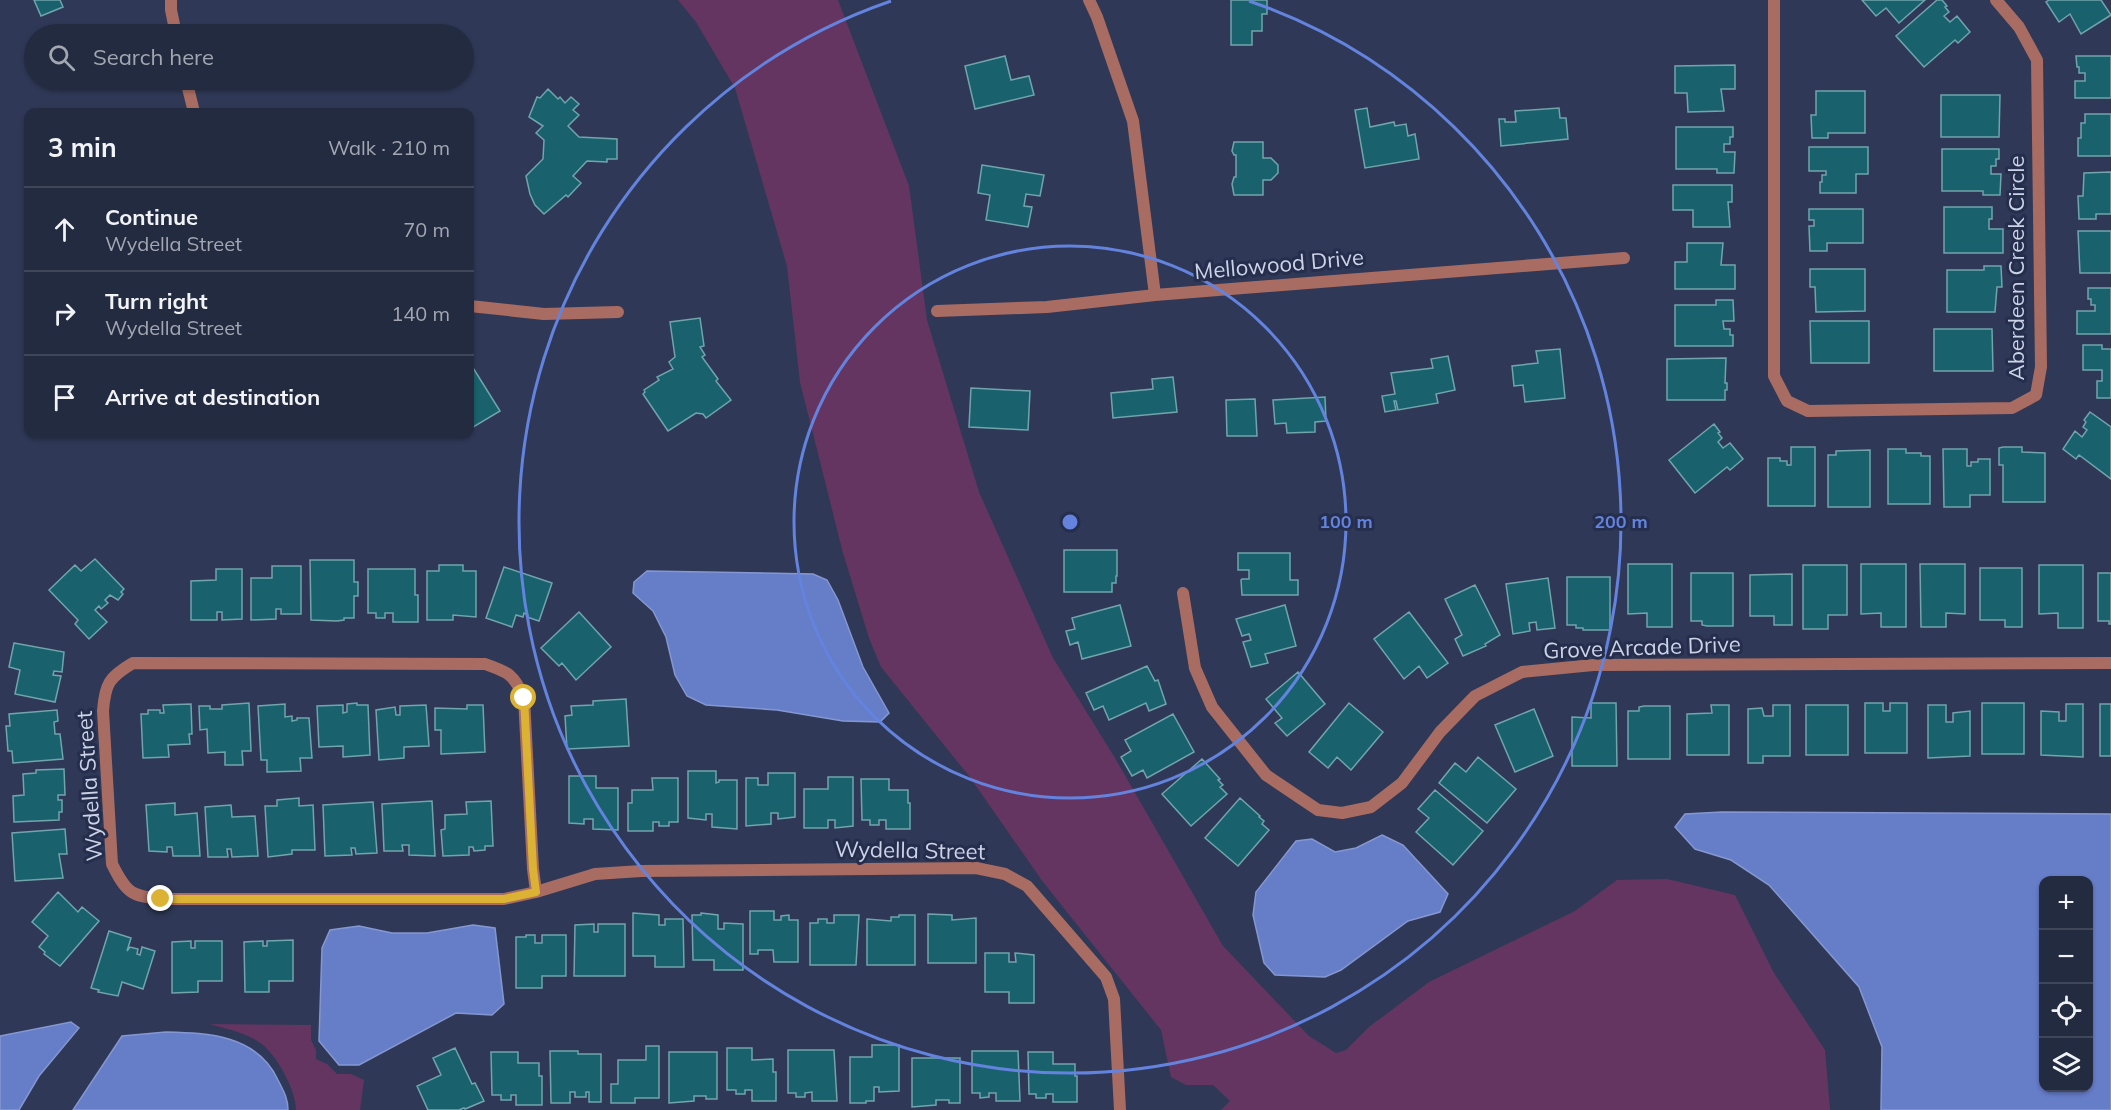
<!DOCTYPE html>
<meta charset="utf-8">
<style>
:root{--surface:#232b41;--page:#2f374c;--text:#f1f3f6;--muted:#a3a7b1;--line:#40475a}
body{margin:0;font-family:Mulish,sans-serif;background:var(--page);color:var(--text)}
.controls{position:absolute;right:18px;bottom:18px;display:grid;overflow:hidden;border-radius:12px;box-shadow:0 2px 4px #0004}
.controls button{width:54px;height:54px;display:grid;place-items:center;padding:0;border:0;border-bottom:2px solid var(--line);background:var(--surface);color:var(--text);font:30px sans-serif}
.stop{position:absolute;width:18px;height:18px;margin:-14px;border:4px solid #dbb233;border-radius:50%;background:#fff}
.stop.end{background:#dbb233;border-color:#fff;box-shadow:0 2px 6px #0008}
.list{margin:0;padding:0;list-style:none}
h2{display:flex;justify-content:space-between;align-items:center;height:78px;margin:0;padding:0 24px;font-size:26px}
h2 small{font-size:20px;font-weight:400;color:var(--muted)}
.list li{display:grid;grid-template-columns:39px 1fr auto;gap:18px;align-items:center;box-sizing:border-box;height:84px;padding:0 24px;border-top:2px solid var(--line)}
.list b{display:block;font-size:22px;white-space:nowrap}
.list p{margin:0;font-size:20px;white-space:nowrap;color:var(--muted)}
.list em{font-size:20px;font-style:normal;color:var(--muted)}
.icon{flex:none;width:33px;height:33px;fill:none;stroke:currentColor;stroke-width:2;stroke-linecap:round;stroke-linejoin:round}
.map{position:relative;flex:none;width:2111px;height:1110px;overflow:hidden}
.search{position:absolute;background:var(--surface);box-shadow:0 2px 4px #0004;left:24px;top:24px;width:450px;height:66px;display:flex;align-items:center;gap:15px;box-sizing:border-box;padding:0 21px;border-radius:33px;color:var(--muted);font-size:22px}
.panel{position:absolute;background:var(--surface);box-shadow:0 2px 4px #0004;left:24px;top:108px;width:450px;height:330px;border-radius:12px}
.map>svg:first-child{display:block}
.green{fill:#643561}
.water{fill:#667dc8;stroke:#8597d1;stroke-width:1.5;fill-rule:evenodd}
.building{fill:#19626d;stroke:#71a4ad;stroke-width:1.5}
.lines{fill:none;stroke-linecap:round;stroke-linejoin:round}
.street{stroke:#a96c62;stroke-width:12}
.route{stroke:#dbb233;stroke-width:8}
.ring{fill:none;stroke:#6383de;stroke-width:3}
.labels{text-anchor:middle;stroke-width:6;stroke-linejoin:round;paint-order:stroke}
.street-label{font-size:22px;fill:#ccd3e7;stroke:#252e4c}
.centre{fill:#6383de;stroke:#252e4c;stroke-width:3}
.ring-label{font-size:18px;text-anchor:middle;font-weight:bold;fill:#6383de;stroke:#252e4c;stroke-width:6;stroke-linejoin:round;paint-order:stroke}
</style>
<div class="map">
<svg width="2111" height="1110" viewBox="0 0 2111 1110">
<rect width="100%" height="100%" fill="#2f3957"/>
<path class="green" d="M678,0H838L909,186L927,320L979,492L1053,658L1115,758L1223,946L1309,1036L1336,1053L1346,1050L1369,1027L1429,982L1575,911L1617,880L1667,879L1735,895L1774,973L1825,1050L1830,1110H1221L1230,1101L1213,1085H1186L1171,1077L1161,1030L1043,882L969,776L881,667L869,638L843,553L800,382L787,266L735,88L696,22Z
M210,1024L311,1025V1040L316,1050V1059L327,1064L337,1074H351L364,1080L360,1110H296C296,1090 276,1053 259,1042C244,1032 226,1029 210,1024Z"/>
<path class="water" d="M647,571L813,574L827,580L838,600L863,667L889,713L880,722L843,721L777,710L706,705L687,696L675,675L666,637L653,611L633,593L634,582Z
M1722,812L2111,814V1110H1881L1882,1047L1859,987L1769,885L1731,860L1695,849L1675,827L1685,814ZM2044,880H2088V1088H2044Z
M1382,835L1403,845L1448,894L1440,912L1408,921L1341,970L1325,977L1275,975L1264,963L1253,915L1256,892L1296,841L1312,839L1335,852L1356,848Z
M473,925L495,928L504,1004L492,1015L456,1013L359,1065H339L319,1041L322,948L330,930L359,926L392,933H427Z
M71,1022L79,1028L39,1076L19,1110H0V1036Z
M166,1032C209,1033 257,1035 278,1080C283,1090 288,1098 288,1110H73L122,1036Z"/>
<path class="building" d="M34,0H60L63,7L41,16Z
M1231,0H1267V14H1262V31H1252V45H1231Z
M1862,0H1925L1899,23L1886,8L1876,16Z
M1937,0H1942L1947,6L1945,7L1949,12L1944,16L1950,22L1957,16L1970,32L1958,43L1955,40L1924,67L1896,36Z
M2049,0H2101L2111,15L2081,34L2070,14L2059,22L2046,2Z
M1005,56L1011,80L1029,76L1034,95L975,109L965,66Z
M2076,56H2111V98H2075V81H2085V73H2079V67H2077Z
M1735,65V89H1721L1724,111L1688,112L1687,93H1675V66Z
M548,89L558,99L560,97L565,103L571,97L579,104L573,110L579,115L568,126L579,137L617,139V159H607V162L587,161L573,176L581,183L568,197L566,195L544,214L535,205L530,194L526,176L543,159L544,140L536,133L543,126L529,117L537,97L540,98Z
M1816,91H1865V133H1828V138H1812L1811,115H1816Z
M1941,95H2000L1999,137H1941Z
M1367,108L1370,127L1394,122L1395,126L1406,124L1408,136L1415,134L1419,159L1365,168L1355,110Z
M1559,108L1560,118H1566L1568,139L1501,146L1499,119H1505V122H1516L1515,111Z
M2085,114H2111V156H2078V138H2081V123H2085Z
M1676,127H1733V137H1730V144H1724V152H1735L1734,173H1717V169H1676Z
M1234,142H1263V158H1271L1278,165V173L1271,180H1263V195H1234L1232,184L1234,177H1236V155H1234L1232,151Z
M1809,147H1868V174H1856V193H1820V182H1822V175H1826V171H1809Z
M1942,149H1999V159H1996V166H1991V174H2001L2000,195H1983V191H1942Z
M982,165L1044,175L1040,196L1026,194L1024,206L1032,207L1028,227L986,220L990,195L978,193Z
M2111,172V214H2096V219H2079L2078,196H2083L2084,173Z
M1673,185H1732V202H1728L1730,227H1693V210H1673Z
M1944,207H1992V219H1989V229H2003V253H1944Z
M1809,209H1863V243H1827V251H1810L1809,226H1814V220H1809Z
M2078,231H2111V273H2080Z
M1687,243H1723L1721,265H1735V289H1675V262H1687Z
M1984,266H2001L2002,287H1997L1995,312H1947V270H1984Z
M1810,269H1865V311L1816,312L1815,287H1810Z
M2088,288H2111V334H2077V311H2095V305H2091V299H2088Z
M1716,300H1733L1734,321H1723L1724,329H1730V335H1733V346H1675V305H1716Z
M700,318L704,346L700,347L705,355L702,357L718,379L716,381L731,400L706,418L703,414L696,413L668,431L643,394L645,392L644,390L659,380L657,377L673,369L669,362L675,357L670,322Z
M1810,321H1869V363H1811Z
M1934,329H1992L1993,371H1934Z
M2083,345H2102V349H2111V398H2097V381H2102V370H2083Z
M1560,349L1565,398L1525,402L1523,385L1514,386L1512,366L1538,363L1536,351Z
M1448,356L1455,390L1436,394L1438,403L1398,410L1396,401H1394L1396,410L1385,412L1382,396L1395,394L1391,373L1433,368L1431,359Z
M1726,358L1725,383H1727V390H1725V400H1667V359Z
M470,363L500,411L470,429Z
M1173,377L1177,412L1113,418L1111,393L1153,389L1152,379Z
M971,388L1030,391L1028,430L969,427Z
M1325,397L1326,421L1315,422V432L1287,433L1286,423L1275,424L1273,400Z
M1255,399L1257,436H1227L1226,400Z
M2090,412L2111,427V479L2079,455L2076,459L2063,449L2075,431L2082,437L2087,430L2083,427L2086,422L2084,420Z
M1714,424L1720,432L1718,433L1722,438L1718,442L1723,448L1730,443L1743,459L1730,470L1727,467L1695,493L1669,460Z
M1791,447H1815V506H1768V458H1780V461H1787V465H1791Z
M2003,447H2022V452L2045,453V502H2003V465H1999V448Z
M1888,449H1906V453H1921V456H1930V504H1888Z
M1943,449H1967V466H1971V462H1978V459H1990V495H1970V507H1944Z
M1870,450V507H1828V455H1836V451Z
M1064,550H1117V576H1116V583H1112V592H1064Z
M1238,553H1290V580H1298V595H1242L1241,580L1242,579H1249V570H1238Z
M95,559L124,589L121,592L123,594L118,600L110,595L105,600L108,603L101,609L99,606L95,610L107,622L89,639L75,624L78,620L49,590L75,565L81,571Z
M310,560H354V582H358V596H354V618H344V620L337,621L311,620Z
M1628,564H1672V627H1647V613L1628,614Z
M1861,564H1906V627H1881V613L1861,614Z
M1920,564H1965V614L1946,613V627H1921Z
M439,565H463V571H476V617L453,615V620H427V571H439Z
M1803,565H1847V615H1828V629H1803Z
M2039,565H2083V628H2058V613L2039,614Z
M272,566H301V614H281V609H276V619L251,620V578H272Z
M504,567L552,583L539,621L527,617L528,615L524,613L523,617L516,615L512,627L486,618Z
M1980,568H2022V627H2005V620H1980Z
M216,569H242V619L222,620V612H217V620H191V581L216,580Z
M368,569H415V595H418V622H393V613H385V618H376V613H368Z
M1691,573H1733V626H1707L1702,625V621H1691Z
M2098,573H2111V624H2109V621H2098Z
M1792,574V625H1774V616H1750V575Z
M1567,577H1610V630H1583V628H1576V625H1567Z
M1548,578L1555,628L1537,630L1536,622L1529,623L1530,631L1513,634L1506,584Z
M1475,585L1500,635L1485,644L1486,646L1463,656L1455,639L1462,635L1445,599Z
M1120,605L1131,646L1082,659L1078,642L1070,645L1066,631L1075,629L1072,618Z
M1285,605L1296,646L1265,654L1268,663L1251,667L1243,642L1251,640L1249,634L1242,636L1236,619Z
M579,612L611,647L576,680L562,663L559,666L541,648Z
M1409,612L1448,663L1427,678L1419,666L1404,679L1374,639Z
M14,643L64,652L62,672L54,671L53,675L61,676L55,702L15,694L20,670L9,667Z
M1147,666L1155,681L1158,680L1166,704L1149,711L1146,703L1109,720L1103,706L1094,710L1086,693Z
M1298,672L1325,704L1287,736L1275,723L1282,718L1266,699Z
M626,699L629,746L567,749L565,716L572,715L571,706L593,705V701Z
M249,703L251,751H242L243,765H225V752L208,753L207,729L200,730L199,706H210V709H222V705Z
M357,703V705H368L370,755L343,757V746L319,747L317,706L343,705V713L347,712V704Z
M1349,703L1383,732L1351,770L1337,757L1328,768L1309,752Z
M1591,703H1616L1617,766H1572V717L1591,718Z
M1865,703H1883V711H1890V703H1907V753H1865Z
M1982,703H2024V754H1982Z
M191,704L192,734H189L190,744L168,745L169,757L143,758L141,714H148V710H160V713H164L163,705Z
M285,704V717L292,716V721L297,720V718H309L312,758H300L301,771L267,772V760H261L258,706Z
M2066,704H2083V757L2041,755V711L2059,712V721H2066Z
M2100,704H2111V756H2100Z
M426,705L429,746L404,747V758L379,760L376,710L395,707L396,715H400V706Z
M467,705H483L485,752L441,754V730H435V708L467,709Z
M1711,705H1729V755H1687V714L1712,713Z
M1773,705H1790V756H1763V763H1748V709L1762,708L1764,716H1773Z
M1806,705H1848V755H1806Z
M1928,705H1946V722H1953V713L1970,711V756L1928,758Z
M1644,706H1670V759H1628V711H1639V707Z
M1534,709L1553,756L1515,772L1495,725Z
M57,710L58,721L54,722L55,734H60L63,759L13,763L12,751H8L6,726H10L9,714Z
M1173,714L1194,752L1147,778L1143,770L1132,776L1121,757L1131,751L1125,740Z
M1478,757L1516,789L1487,823L1439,783L1455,763L1466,772Z
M1202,759L1220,779L1218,780L1223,785L1220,787L1227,794L1191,826L1162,794Z
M64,769L65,795H58V800H62V812H59V820L14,822L13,796L24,795L23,774L36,773V770Z
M688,771H716V783L719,782V780H737V829L712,827V814H706V820L688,818Z
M768,773H795V817L778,819V813H771V824L746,826V778H758V785H768Z
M569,776H596V788H618V830L593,829V819H584V824L569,823Z
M828,777H853V826L835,828V820H828V828H804V789H828Z
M652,778H678V822H669V826H659V822H653V831H628V803H632V790H653Z
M861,779H889V790H908V803H910V829H886V820H879V825H870V820H862Z
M1435,790L1483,831L1453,865L1416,832L1429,818L1418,809Z
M299,798V806L313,805L315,850H292V854L268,857L265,806H277V800Z
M1240,798L1260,816L1259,817L1264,821L1262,824L1269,830L1238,866L1205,838Z
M432,801L435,856L409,855V845H402L403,851H384L382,804Z
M491,801L493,846H485V850L474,851L473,847H469V855L443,856L441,830L445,829V815L467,814L466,802Z
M373,802L377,853L356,854L355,848H351L352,855L325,856L323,805Z
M175,803V815L197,813L200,856H173L172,847H167V852L149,851L146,805Z
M231,805L232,817L255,816L258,856L232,857L231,849H227L228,857H208L205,807Z
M65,829L67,854H59L63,878L15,881L12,833Z
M58,892L78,912L82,907L99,921L60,966L44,954L45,952L39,947L48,936L32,922Z
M750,911H774V920H781V916L789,915V920H798V962H774L773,950H758V954H750Z
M633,913L659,915V925H665V919H683L684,967H655V956H633Z
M701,913L718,915V929H724V923L743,924V970H714V960H693L692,915H701Z
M928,914L952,915V920L976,918V963H928Z
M834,915H859L856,965H810V923H818V919H827V923H834Z
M899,915H915V965H867V919L891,921V917H899Z
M594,924V932H598V924H625V976H574L575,925Z
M109,931L131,938L127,951L130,947L138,949L137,954L140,955L142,947L155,951L143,989L122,982L118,996L98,992L99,990L91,988Z
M526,935H535V943H542V935H566V976H542V988H516V937H526Z
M293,940V981H269V992H245L244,942L263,941V946H267V941Z
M191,941V948H195V941H222V981H198V992L172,993V942Z
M985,953H1009V962H1016L1015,953L1034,955V1003H1009V992H985Z
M872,1045H899V1091L879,1092V1087H874V1101H866V1103H850V1057H872Z
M646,1046H659V1098H635V1103H611V1084H618V1060H646Z
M455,1048L472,1084L475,1083L484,1101L465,1109L464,1108L459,1110H428L417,1086L441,1075L433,1058Z
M727,1048H752V1060L773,1059V1072H776V1101H752V1090H745V1094H736V1090H727Z
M788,1050H834L837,1101H812V1092L805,1093V1097H796V1093H788Z
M550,1051H578V1054H601V1102H589V1092H586V1097H575V1092H570V1103H551Z
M972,1051H1018L1020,1101H996V1093H989V1097L980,1098V1093H972Z
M491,1052H518V1063H539V1076H542V1105H516V1095H511V1100H501V1095H492Z
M669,1052H717V1099H706V1096H694V1101L669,1103Z
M1028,1052H1053V1064H1075V1076H1077V1102H1053V1094H1046V1098H1036V1094H1029Z
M912,1058H960V1103H949V1100H936V1105L912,1107Z"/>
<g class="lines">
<path class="street" d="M171,0V10L176,34
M1089,0L1097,17L1133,121L1155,295
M1774,0V376L1787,401L1808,411L2012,408L2036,395L2041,367L2037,60L2019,27L1996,0
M186,80L194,112
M470,306L544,314L618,312
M937,311L1047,307L1155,295L1624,258
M1183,593L1195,668L1212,707L1266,775L1318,810L1342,813L1371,807L1402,783L1440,732L1475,696L1522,672L1593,665L2111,663
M536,892L533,869L524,698C514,674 508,672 485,664L133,663C109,677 105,684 103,711L112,864C126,892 130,896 161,899H504L536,892L595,874L641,871L976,868L1005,874L1027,886L1106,977L1114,999L1120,1110"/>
</g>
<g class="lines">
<path class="route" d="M161,899H504L536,892L533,869L524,698"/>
</g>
<g class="ring">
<circle cx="1070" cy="522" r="276"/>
<path d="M1249 1A551 551 0 1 1 891 1"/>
</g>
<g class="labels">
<g class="street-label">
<text transform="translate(1279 264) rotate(-5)" y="8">Mellowood Drive</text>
<text transform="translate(2016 268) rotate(-90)" y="8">Aberdeen Creek Circle</text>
<text transform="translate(1642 647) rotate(-2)" y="8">Grove Arcade Drive</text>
<text transform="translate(89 786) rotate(-94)" y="8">Wydella Street</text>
<text transform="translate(910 850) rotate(1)" y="8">Wydella Street</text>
</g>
</g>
<circle cx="1070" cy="522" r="9" class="centre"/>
<g class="ring-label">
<text x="1346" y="528">100 m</text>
<text x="1621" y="528">200 m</text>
</g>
</svg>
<div class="controls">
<button>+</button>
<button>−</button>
<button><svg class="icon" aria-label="locate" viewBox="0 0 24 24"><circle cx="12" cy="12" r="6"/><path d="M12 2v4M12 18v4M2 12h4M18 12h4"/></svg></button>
<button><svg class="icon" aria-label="layers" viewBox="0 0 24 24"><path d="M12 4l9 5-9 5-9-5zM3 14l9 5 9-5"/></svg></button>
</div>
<div class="stop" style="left:524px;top:698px"></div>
<div class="stop end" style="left:161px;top:899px"></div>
<div class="search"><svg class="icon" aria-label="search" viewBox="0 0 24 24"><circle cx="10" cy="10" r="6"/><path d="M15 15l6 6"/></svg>Search here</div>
<section class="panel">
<h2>3 min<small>Walk · 210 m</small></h2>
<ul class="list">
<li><svg class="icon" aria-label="ahead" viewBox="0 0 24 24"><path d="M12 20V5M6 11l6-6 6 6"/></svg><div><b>Continue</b><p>Wydella Street</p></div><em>70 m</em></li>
<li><svg class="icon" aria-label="right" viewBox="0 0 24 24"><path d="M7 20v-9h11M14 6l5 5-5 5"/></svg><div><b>Turn right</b><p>Wydella Street</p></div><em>140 m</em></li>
<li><svg class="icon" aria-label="arrive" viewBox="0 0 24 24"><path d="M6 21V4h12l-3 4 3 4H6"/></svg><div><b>Arrive at destination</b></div></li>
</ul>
</section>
</div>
